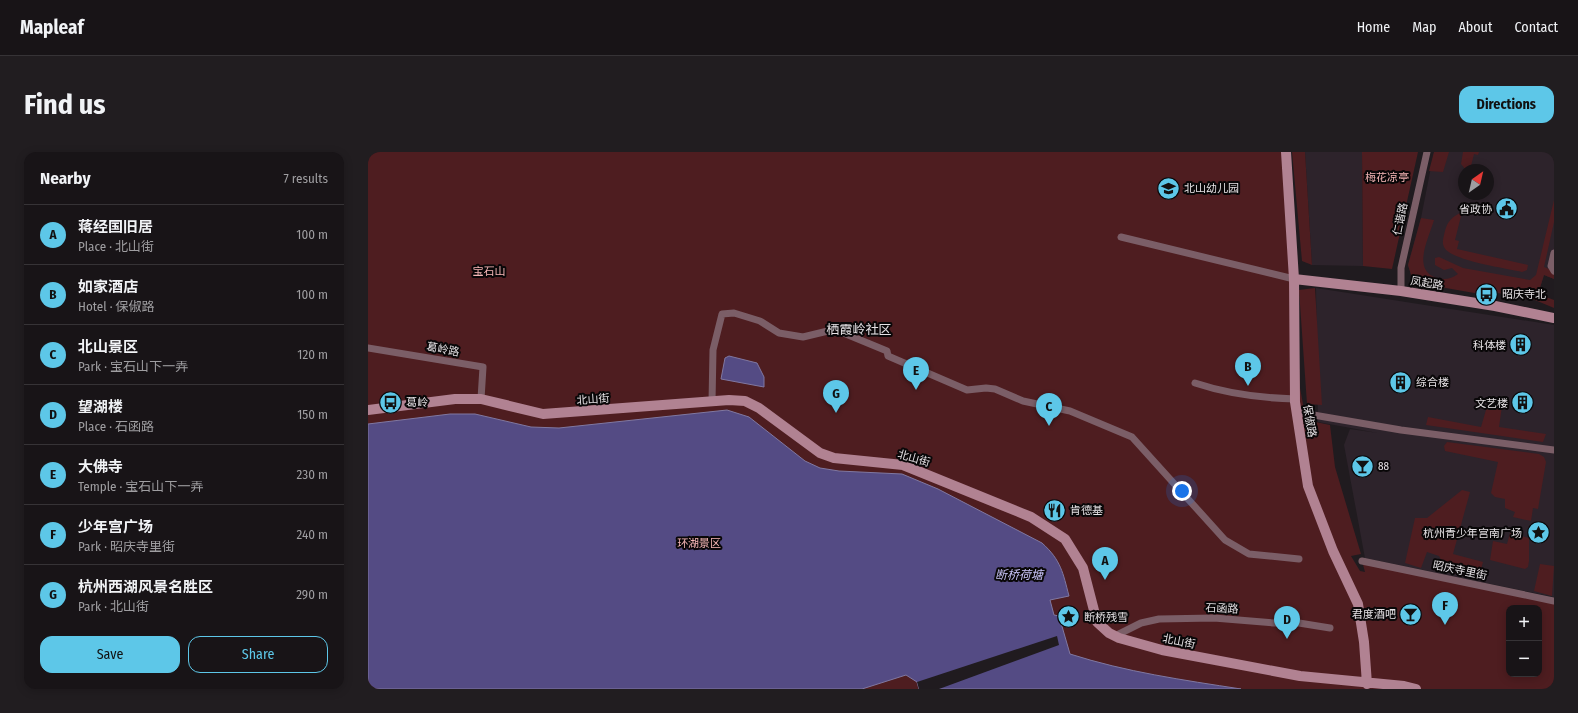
<!DOCTYPE html>
<meta charset="utf-8">
<style>
:root{--surface:#181417;--page:#211d20;--text:#f1f3f6;--muted:#9f9ea1;--line:#363336;--accent:#5dc7e8}
body{margin:0;font-family:"Fira Sans Condensed","Noto Sans SC",sans-serif;background:var(--page);color:var(--text)}
.controls{position:absolute;right:12px;bottom:12px;display:grid;overflow:hidden;border-radius:8px;box-shadow:0 2px 10px #0003}
.controls button{width:36px;height:36px;display:grid;place-items:center;padding:0;border:0;border-bottom:1px solid var(--line);background:var(--surface);color:var(--text);font:20px sans-serif}
.compass{position:absolute;left:1090px;top:12px;width:36px;height:36px;border-radius:50%;background:var(--surface);box-shadow:0 2px 10px #0003;rotate:34deg}
.you{position:absolute;left:814px;top:339px;width:14px;height:14px;margin:-10px;border:3px solid #fff;border-radius:50%;background:#1a73e8;box-shadow:0 0 0 6px #1a73e833}
.badge{display:grid;place-items:center;width:26px;height:26px;border-radius:50%;background:var(--accent);color:#111;font-size:13px;font-weight:700}
.pin{position:absolute;translate:-50% -33px;filter:drop-shadow(0 1px 2px #0008)}
.pin::after{content:'';position:absolute;top:21px;width:14px;height:12px;background:inherit;clip-path:polygon(0 0,100% 0,50% 100%)}
.list{margin:0;padding:0;list-style:none}
h2{display:flex;justify-content:space-between;align-items:center;height:52px;margin:0;padding:0 16px;font-size:17px}
h2 small{font-size:13px;font-weight:400;color:var(--muted)}
.list li{display:grid;grid-template-columns:26px 1fr auto;gap:12px;align-items:center;box-sizing:border-box;height:60px;padding:0 16px;border-top:1px solid var(--line)}
.list b{display:block;font-size:15px;white-space:nowrap}
.list p{margin:0;font-size:13px;white-space:nowrap;color:var(--muted)}
.list em{font-size:13px;font-style:normal;color:var(--muted)}
.actions{display:flex;gap:8px;padding:12px 16px}
.actions a{flex:1;padding:9px 0;border:1px solid var(--accent);border-radius:12px;text-align:center;font-size:14px;color:var(--accent)}
.actions .main{background:var(--accent);color:#111}
.map{position:relative;flex:none;width:1186px;height:537px;overflow:hidden;border-radius:12px}
header{display:flex;align-items:center;gap:24px;box-sizing:border-box;height:56px;padding:0 20px;background:var(--surface);border-bottom:1px solid var(--line)}
header strong{font-size:19px}
nav{display:flex;gap:22px;margin-inline-start:auto;font-size:14px}
.intro{display:flex;align-items:center;justify-content:space-between;box-sizing:border-box;height:96px;padding:0 24px}
h1{margin:0;font-size:28px}
.button{padding:10px 18px;border-radius:12px;background:var(--accent);color:#111;font-size:14px;font-weight:700}
main{display:flex;gap:24px;padding:0 24px}
aside{flex:1;background:var(--surface);border-radius:12px;box-shadow:0 2px 10px #0003}
.map>svg:first-child{display:block}
.built{fill:#2d232b;fill-rule:evenodd}
.green{fill:#4e1d20;fill-rule:evenodd}
.water{fill:#544b84;stroke:#8078a1}
.pier{fill:#201b1f}
.lines{fill:none;stroke-linecap:round;stroke-linejoin:round}
.street{stroke:#7b5e67;stroke-width:7}
.secondary{stroke:#b18292;stroke-width:10}
.labels{text-anchor:middle;stroke-width:4;stroke-linejoin:round;paint-order:stroke}
.park-label{font-size:11px;fill:#f6b7b7;stroke:#090708}
.poi-label{font-size:11px;fill:#e6e2e5;stroke:#090708;text-anchor:start}
.street-label{font-size:11px;fill:#e6e2e5;stroke:#090708}
.water-label{font-size:12px;font-style:italic;fill:#c9c4f8;stroke:#090708}
.quarter-label{font-size:13px;fill:#e6e2e5;stroke:#090708}
</style>
<header>
<strong>Mapleaf</strong>
<nav><a>Home</a><a>Map</a><a>About</a><a>Contact</a></nav>
</header>
<div class="intro"><h1>Find us</h1><a class="button">Directions</a></div>
<main>
<aside>
<h2>Nearby<small>7 results</small></h2>
<ul class="list">
<li><span class="badge">A</span><div><b>蒋经国旧居</b><p>Place · 北山街</p></div><em>100 m</em></li>
<li><span class="badge">B</span><div><b>如家酒店</b><p>Hotel · 保俶路</p></div><em>100 m</em></li>
<li><span class="badge">C</span><div><b>北山景区</b><p>Park · 宝石山下一弄</p></div><em>120 m</em></li>
<li><span class="badge">D</span><div><b>望湖楼</b><p>Place · 石函路</p></div><em>150 m</em></li>
<li><span class="badge">E</span><div><b>大佛寺</b><p>Temple · 宝石山下一弄</p></div><em>230 m</em></li>
<li><span class="badge">F</span><div><b>少年宫广场</b><p>Park · 昭庆寺里街</p></div><em>240 m</em></li>
<li><span class="badge">G</span><div><b>杭州西湖风景名胜区</b><p>Park · 北山街</p></div><em>290 m</em></li>
</ul>
<div class="actions"><a class="main">Save</a><a>Share</a></div>
</aside>
<div class="map">
<svg width="1186" height="537" viewBox="0 0 1186 537">
<rect width="100%" height="100%" fill="#201b1f"/>
<path class="built" d="M937,0H994L995,114L944,113Z
M1066,0H1186V127L1176,123L1170,142L1049,130L1044,126L1040,113L1053,66ZM1096,18H1120V42H1096Z
M948,136L1186,173V445L997,406L976,293L982,277L1010,281L950,270Z"/>
<path class="green" d="M0,0H922L932,236L938,268L962,273L967,315L993,402L983,404L992,419L997,420L994,409L1186,449V537H0ZM1141,456H1171V522H1141Z
M924,0H937L944,113L934,109Z
M994,0H1050L1024,117L995,114Z
M1066,0H1081L1075,20L1061,19Z
M1095,0H1111L1110,3L1106,2L1102,18H1098L1093,12Z
M1186,48V70L1176,115L1186,119V127L1176,123L1170,142L1186,148V156L1167,148L1113,138L1112,142L1055,132L1044,126L1040,113L1053,66L1066,68C1061,86 1043,118 1069,126C1077,128 1083,127 1090,122L1084,116L1076,118L1067,113V106L1071,105L1095,116L1162,128L1168,123Z
M1094,60L1087,88L1091,89L1089,97L1160,113L1159,118L1154,120C1138,116 1083,109 1076,95C1074,91 1075,87 1076,83C1079,70 1082,66 1094,60Z
M947,136L954,253L939,252L931,138Z
M1120,251L1134,254L1131,275L1178,282L1175,290L1058,273L1060,265L1113,275Z
M1079,290L1171,302L1176,305L1178,310L1170,357L1165,356L1163,369L1145,365L1147,360L1137,356V347L1127,345L1123,341L1130,310L1077,299L1076,294Z
M1094,338L1102,340L1085,402L1115,410L1110,427C1088,422 1082,424 1071,404L1059,400L1053,416L1037,411L1047,366H1059Z
M1142,381L1161,386V409L1160,415L1157,417L1122,408L1125,389L1139,392Z
M1172,412L1186,414L1184,444L1166,439Z"/>
<path class="water" d="M361,204L389,211L396,225V235L353,227L357,206Z
M359,258L381,265L437,309L452,316L471,319L534,322L570,337L674,391C693,408 695,421 701,444L682,448L686,463L691,464L702,502C758,520 815,528 873,537H551L549,530L538,523L494,537H0V272L82,262H107L163,275L191,276Z"/>
<path class="pier" d="M689,484L691,493L571,537H551L549,530Z"/>
<g class="lines">
<path class="street" d="M753,85L926,127
M1186,101L1183,114L1186,119
M1033,139V116L1059,0
M0,196L115,215L113,247
M827,231C860,242 892,246 927,247
M344,250L345,198L354,162L366,161L392,169L411,181L435,185L464,178L473,180L519,199L520,204L599,238L618,236L627,237L655,249L702,259L764,285L857,388L881,402L931,407
M928,260L1033,278L1186,298
M994,409L1186,449
M751,486V482L773,471L791,467L846,466L906,471H931L962,476"/>
<path class="secondary" d="M918,0L926,127L927,250L940,334L965,399L990,452L996,490L999,532
M926,127L1033,139L1127,154L1186,166
M0,258L87,247H113L175,262L361,248L377,249L391,256L452,301L466,306L535,313L663,365L697,387L715,416L729,470L741,481L751,486L794,498L932,524L1036,534L1048,537"/>
</g>
<defs>
<symbol id="school-disc" viewBox="-11 -11 22 22"><circle r="9.5" fill="#5dc7e8" stroke="#090708"/><path d="M0-5L7-2L0 1L-7-2ZM-4 1L0 2.5L4 1V4Q0 6-4 4Z" fill="#111"/></symbol>
<symbol id="civic-disc" viewBox="-11 -11 22 22"><circle r="9.5" fill="#5dc7e8" stroke="#090708"/><path d="M-.6-6.5H3V-4.5H.6V-3L4-1V1h2V6H-6V1h2V-1L-.6-3ZM-1.2 2.5V6h2.4V2.5Z" fill="#111"/></symbol>
<symbol id="bus-disc" viewBox="-11 -11 22 22"><circle r="9.5" fill="#5dc7e8" stroke="#090708"/><path d="M-5-6H5V4H4V6H2V4H-2V6H-4V4H-5ZM-3.5-4V0h7V-4ZM-3.5 1.2v1.5H-2V1.2ZM2 1.2v1.5H3.5V1.2Z" fill="#111"/></symbol>
<symbol id="building-disc" viewBox="-11 -11 22 22"><circle r="9.5" fill="#5dc7e8" stroke="#090708"/><path d="M-4-6H4V6H1V3H-1V6H-4ZM-2.5-4.3h1.7v1.8h-1.7ZM.8-4.3h1.7v1.8H.8ZM-2.5-1h1.7V.8h-1.7ZM.8-1h1.7V.8H.8Z" fill="#111"/></symbol>
<symbol id="bar-disc" viewBox="-11 -11 22 22"><circle r="9.5" fill="#5dc7e8" stroke="#090708"/><path d="M-6-5H6L.8 .8V4.5H3.5V6h-7V4.5H-.8V.8Z" fill="#111"/></symbol>
<symbol id="restaurant-disc" viewBox="-11 -11 22 22"><circle r="9.5" fill="#5dc7e8" stroke="#090708"/><path d="M-5-6h1v4h1v-4h1v4h1v-4h1v5L-1.5 .5V6h-2V.5L-5-1ZM5-6V6H3V1.5H1.5Q1.5-4 5-6Z" fill="#111"/></symbol>
<symbol id="sight-disc" viewBox="-11 -11 22 22"><circle r="9.5" fill="#5dc7e8" stroke="#090708"/><path d="M0-6L1.8-2.2L6-1.7L2.9 1.2L3.7 5.4L0 3.3L-3.7 5.4L-2.9 1.2L-6-1.7L-1.8-2.2Z" fill="#111"/></symbol>
</defs>
<g fill-rule="evenodd">
<use href="#school-disc" x="788" y="24" width="25" height="25"/>
<use href="#civic-disc" x="1126" y="44" width="25" height="25"/>
<use href="#bus-disc" x="1106" y="130" width="25" height="25"/>
<use href="#building-disc" x="1140" y="180" width="25" height="25"/>
<use href="#building-disc" x="1020" y="218" width="25" height="25"/>
<use href="#bus-disc" x="10" y="238" width="25" height="25"/>
<use href="#building-disc" x="1142" y="238" width="25" height="25"/>
<use href="#bar-disc" x="982" y="302" width="25" height="25"/>
<use href="#restaurant-disc" x="674" y="346" width="25" height="25"/>
<use href="#sight-disc" x="1158" y="368" width="25" height="25"/>
<use href="#bar-disc" x="1030" y="450" width="25" height="25"/>
<use href="#sight-disc" x="688" y="452" width="25" height="25"/>
</g>
<g class="labels">
<g class="park-label">
<text x="1019" y="29">梅花凉亭</text>
<text x="121" y="123">宝石山</text>
<text x="331" y="395">环湖景区</text>
</g>
<g class="poi-label">
<text x="816" y="40">北山幼儿园</text>
<text x="1124" y="61" text-anchor="end">省政协</text>
<text x="1134" y="146">昭庆寺北</text>
<text x="1138" y="197" text-anchor="end">科体楼</text>
<text x="1048" y="234">综合楼</text>
<text x="38" y="254">葛岭</text>
<text x="1140" y="255" text-anchor="end">文艺楼</text>
<text x="1010" y="318">88</text>
<text x="702" y="362">肯德基</text>
<text x="1154" y="385" text-anchor="end">杭州青少年宫南广场</text>
<text x="1028" y="466" text-anchor="end">君度酒吧</text>
<text x="716" y="469">断桥残雪</text>
</g>
<g class="street-label">
<text transform="translate(1032 67) rotate(-78)" y="4">仁谐路</text>
<text transform="translate(1059 131) rotate(9)" y="4">凤起路</text>
<text transform="translate(75 197) rotate(10)" y="4">葛岭路</text>
<text transform="translate(225 247) rotate(-4)" y="4">北山街</text>
<text transform="translate(942 269) rotate(81)" y="4">保俶路</text>
<text transform="translate(546 306) rotate(16)" y="4">北山街</text>
<text transform="translate(1092 418) rotate(12)" y="4">昭庆寺里街</text>
<text transform="translate(854 456) rotate(3)" y="4">石函路</text>
<text transform="translate(811 489) rotate(11)" y="4">北山街</text>
</g>
<g class="water-label">
<text x="651" y="427">断桥荷塘</text>
</g>
<g class="quarter-label">
<text x="491" y="182">栖霞岭社区</text>
</g>
</g>
</svg>
<div class="controls">
<button>+</button>
<button>−</button>
</div>
<svg class="compass" viewBox="-18 -18 36 36"><path d="M0-13l5 13h-10z" fill="#e53935"/><path d="M0 13l5-13h-10z" fill="#9f9ea1"/></svg>
<div class="you"></div>
<div class="pin badge" style="left:737px;top:428px">A</div>
<div class="pin badge" style="left:880px;top:234px">B</div>
<div class="pin badge" style="left:681px;top:274px">C</div>
<div class="pin badge" style="left:919px;top:487px">D</div>
<div class="pin badge" style="left:548px;top:238px">E</div>
<div class="pin badge" style="left:1077px;top:473px">F</div>
<div class="pin badge" style="left:468px;top:261px">G</div>
</div>
</main>
